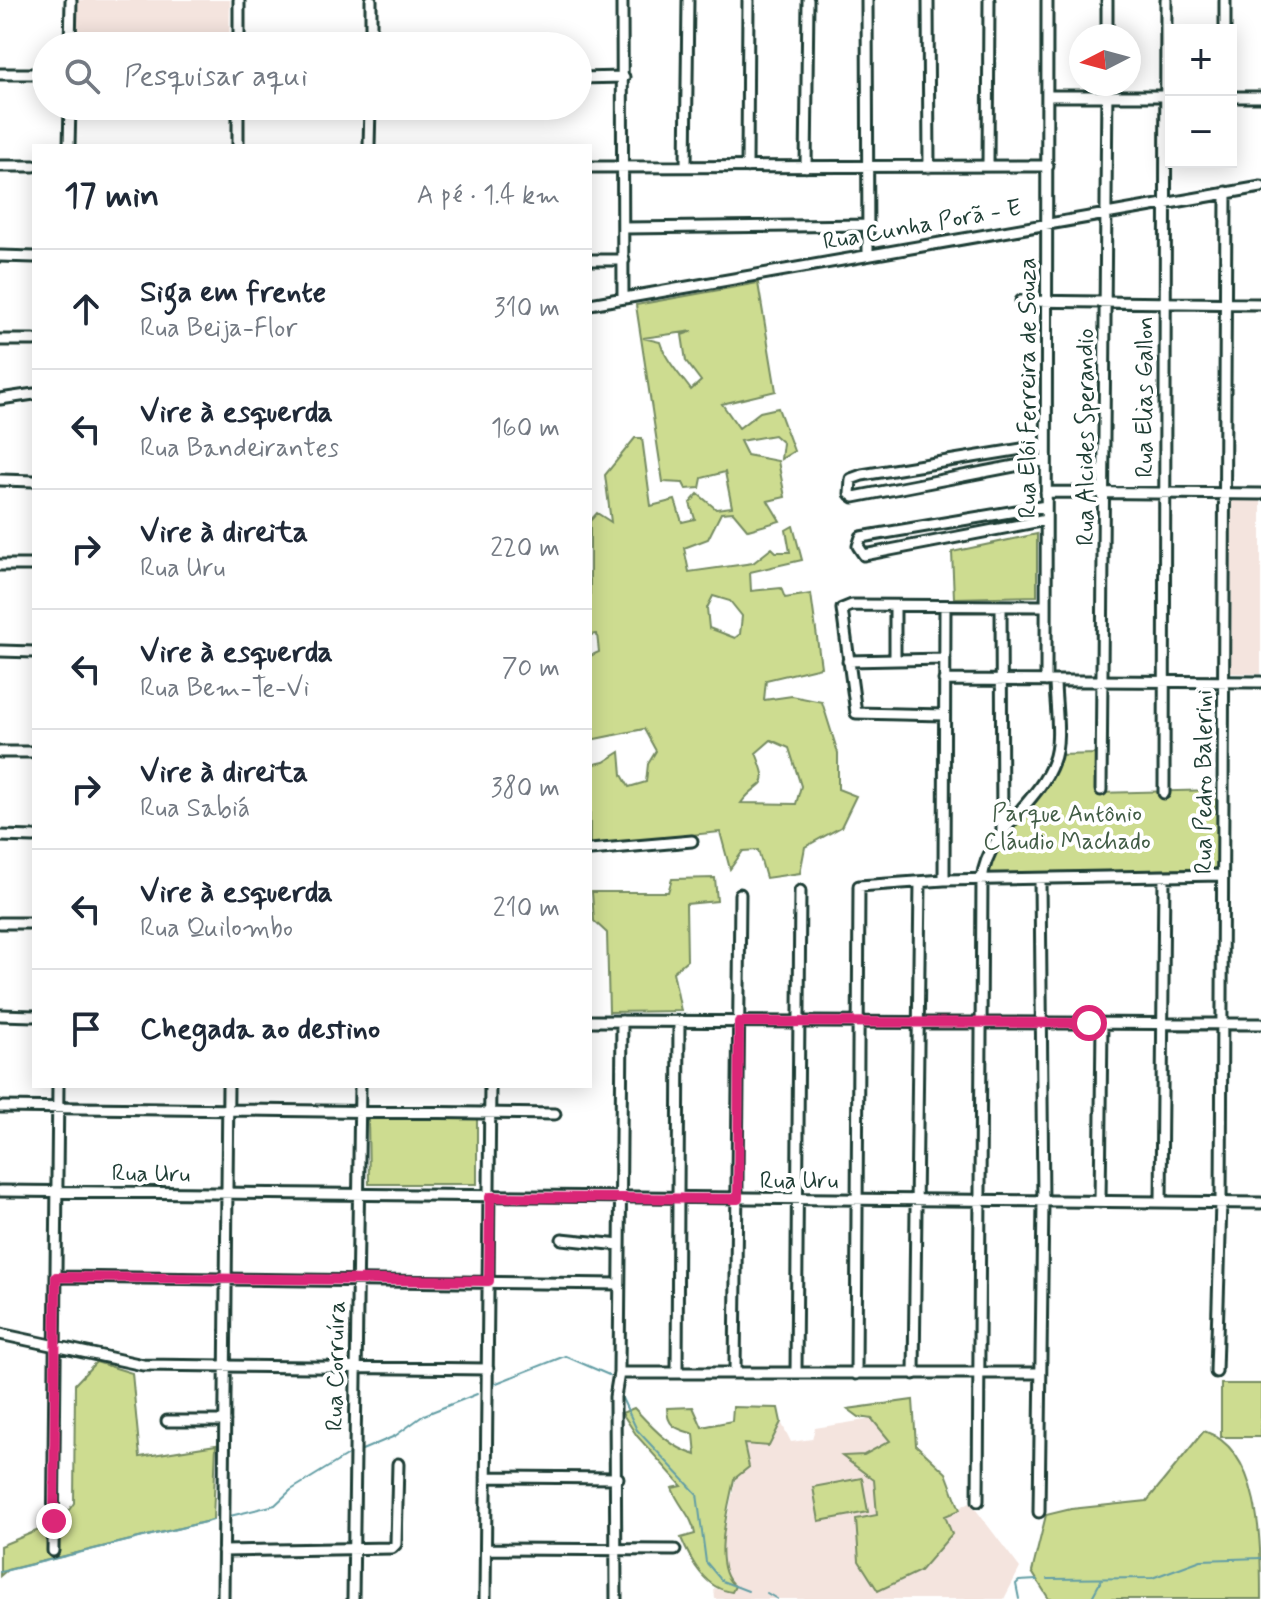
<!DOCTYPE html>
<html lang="pt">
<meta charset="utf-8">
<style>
:root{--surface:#fff;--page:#f6f6f7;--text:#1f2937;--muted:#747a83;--line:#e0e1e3}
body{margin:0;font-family:Mynerve,sans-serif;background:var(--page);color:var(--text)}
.controls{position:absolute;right:24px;top:24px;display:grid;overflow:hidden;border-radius:0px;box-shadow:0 4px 20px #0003}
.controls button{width:72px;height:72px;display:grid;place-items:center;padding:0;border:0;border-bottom:2px solid var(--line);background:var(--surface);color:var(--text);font:40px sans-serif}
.compass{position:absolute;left:1069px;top:24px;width:72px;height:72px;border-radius:50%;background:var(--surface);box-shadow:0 4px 20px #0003;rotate:264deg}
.stop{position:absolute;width:24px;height:24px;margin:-18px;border:6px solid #db2777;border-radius:50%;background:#fff}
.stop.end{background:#db2777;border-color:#fff;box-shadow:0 2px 8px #0008}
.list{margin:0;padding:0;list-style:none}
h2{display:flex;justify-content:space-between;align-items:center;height:104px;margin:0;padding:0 32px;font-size:34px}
h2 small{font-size:26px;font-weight:400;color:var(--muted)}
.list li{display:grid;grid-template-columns:52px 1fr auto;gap:24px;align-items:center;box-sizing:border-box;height:120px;padding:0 32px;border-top:2px solid var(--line)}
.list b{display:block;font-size:30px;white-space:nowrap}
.list p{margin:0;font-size:26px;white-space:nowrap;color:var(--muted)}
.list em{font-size:26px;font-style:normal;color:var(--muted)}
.icon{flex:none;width:44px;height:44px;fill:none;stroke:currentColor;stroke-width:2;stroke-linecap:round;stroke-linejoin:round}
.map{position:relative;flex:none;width:1261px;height:1599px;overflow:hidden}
.search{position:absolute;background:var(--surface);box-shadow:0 4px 20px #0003;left:32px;top:32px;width:560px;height:88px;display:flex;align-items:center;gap:20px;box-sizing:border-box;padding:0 28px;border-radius:44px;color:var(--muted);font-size:30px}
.panel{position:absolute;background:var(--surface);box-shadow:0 4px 20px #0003;left:32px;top:144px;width:560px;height:944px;border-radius:0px}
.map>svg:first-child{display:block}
.built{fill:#f4e4de}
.green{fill:#cddc90;stroke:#768c62;stroke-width:2;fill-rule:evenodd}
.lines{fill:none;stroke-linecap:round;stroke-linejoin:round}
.stream{stroke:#639ea5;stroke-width:2}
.minor-casing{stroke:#1f3d34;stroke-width:15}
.minor{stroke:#fff;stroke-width:9}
.route{stroke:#db2777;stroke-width:10}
.labels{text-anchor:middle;stroke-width:8;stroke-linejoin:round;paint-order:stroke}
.street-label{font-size:24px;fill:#1f3d34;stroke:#fff}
.park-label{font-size:24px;fill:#425d46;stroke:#fff}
</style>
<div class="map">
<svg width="1261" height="1599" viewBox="0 0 1261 1599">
<rect width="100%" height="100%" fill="#fff"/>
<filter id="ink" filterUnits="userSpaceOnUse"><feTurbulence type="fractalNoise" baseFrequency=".0125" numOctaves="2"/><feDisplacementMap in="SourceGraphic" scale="16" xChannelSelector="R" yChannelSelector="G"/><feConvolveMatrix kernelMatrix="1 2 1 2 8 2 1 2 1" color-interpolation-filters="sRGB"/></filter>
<g filter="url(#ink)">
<path class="built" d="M76,0H230L229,46H75Z
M1232,498H1261V674L1231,673Z
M872,1419L890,1441L864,1455L844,1456L874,1480L877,1515L856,1519L939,1549L952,1534L945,1516L970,1502L1020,1568L1004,1599H715L714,1588L724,1591L727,1580L721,1549L743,1443L769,1446L781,1422L791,1442L812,1439L815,1428Z"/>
<path class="green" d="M758,283L776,391L722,404L739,428L760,412L778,408L794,451L781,459L783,443L774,435L740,441L747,455L778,461L785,497L768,501L780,521L748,530L733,512L721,513L708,539L684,548L689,572L753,563L772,548L776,552H790L786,530L793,526L802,560L750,572L751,591L781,588L785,598L811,594L821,667L766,680L764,700L792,696L822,702L838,753V789L856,796L841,827L805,847L800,873L766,878L758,850L743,851L730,869L720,832L590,845V765L604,762L620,752L622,775L629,787L646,782L648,764L656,751L644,729L590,740V656L599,652L597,634L590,635V521L597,513L611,522L605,475L635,438H642L651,506L675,500L682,522L695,519L690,503L698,494L716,509L732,507L725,472L702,478L700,488L686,489L683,483L663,482L636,305ZM693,331L682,335L686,361L701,381L691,390C680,375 665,359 660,342L643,338ZM713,596L730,601L742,616L740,634L735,638L709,628L707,608ZM771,740L789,748L801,786L796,804L741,803C760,777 772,793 756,753Z
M1037,534V596L954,598L952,552Z
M1097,754L1098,793L1216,790L1218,868L986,875V869L1058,755Z
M715,878L717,901L686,904L687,960L673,972L681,1011L609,1012L607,933L594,921L592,892H668L672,879Z
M368,1118H477V1184H369Z
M96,1362L132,1373L140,1457L216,1445L213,1520L7,1570L0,1576V1546L61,1521L74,1503L75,1384Z
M1221,1384H1261V1437H1221Z
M913,1400L916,1445L946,1473L960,1510L945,1516L952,1534L920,1571L878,1591L859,1561L856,1519L877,1515L874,1480L842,1456L864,1455L890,1441L872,1419L859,1417L848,1409Z
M693,1407L702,1427L732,1421L733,1407L778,1408L781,1422L769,1446L744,1444L749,1467L734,1479C729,1506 710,1567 735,1586L732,1592C705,1589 691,1561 681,1538L695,1534C693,1517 678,1505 672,1488L682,1486L637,1436L622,1413L634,1408C653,1428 669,1447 696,1455L694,1434C678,1429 667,1428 667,1408Z
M1204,1431C1261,1450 1261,1541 1261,1599H1049L1032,1572L1046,1515L1071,1509L1147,1501Z
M862,1478L868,1512L819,1521L813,1487Z"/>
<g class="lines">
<path class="stream" d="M494,1384L565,1356L609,1375
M620,1394L637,1430L697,1494L706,1562L722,1581L748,1591
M362,1450L395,1436L424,1415L477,1394
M230,1516L275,1505L291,1490L348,1455
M0,1572L213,1520
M1048,1579L1152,1578L1201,1560L1261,1558
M767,1593L777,1599
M1019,1599L1016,1584L1019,1581L1037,1580
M1091,1599L1102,1579"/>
<defs>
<path id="minor" d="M622,0L623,298
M867,0L868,254
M928,0L929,167
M1107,0V36
M1225,30V0
M70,46L71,0
M239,46V0
M371,46V0
M0,74H46
M578,78L624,77
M1047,96H1171
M1231,97H1261
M69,146L70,106
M238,146V106
M369,146L370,106
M0,166H34
M686,166L688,0
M988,166L989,0
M590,167L1048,166
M747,167L748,0
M806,167L808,0
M624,228L868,225
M0,256L34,257
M590,260H624
M1021,301L1261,304
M590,304L1261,187
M0,340H34
M0,399L34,394
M1046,460L854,497L850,494L851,479L862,475L1046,445
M0,480L34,481
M1046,492L1261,494
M1046,520L864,555L858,546L861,537L1046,506
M0,565H34
M895,607V659
M1001,607L1002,833
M0,651L34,652
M848,661L945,659
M944,680L1261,682
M1046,681L1047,0
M944,715L856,713L842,609L852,605L1045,606
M0,752H34
M1101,790L1107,84
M1164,793L1166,0
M0,836L34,837
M590,850L692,841
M944,880L945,606
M0,923H34
M0,1015L34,1016
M590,1021L1261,1024
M0,1107L555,1114
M0,1191L1261,1203
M1161,1201L1164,877
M1100,1202L1102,1023
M562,1239L620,1245
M56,1277L619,1284
M0,1334L143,1365L488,1369
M677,1372L679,1022
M735,1372L740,894
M796,1372L800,891
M1216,1372L1221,1202L1226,192
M619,1373H1040
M856,1374L859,886L944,880L1222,875
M914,1374L920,882
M167,1421H225
M486,1477L618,1478
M978,1501L982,879C988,830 1038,804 1053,762C1062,740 1055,704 1055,681
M1039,1512L1043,1202L1040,879
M486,1549L675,1550
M53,1551L58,1086
M223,1551L392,1548L396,1544L398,1464
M223,1599L228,1086
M353,1599L360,1086
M485,1599L490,1086
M616,1599L615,1397L619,1373L622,1021"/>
</defs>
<use href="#minor" class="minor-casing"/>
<use href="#minor" class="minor"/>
</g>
</g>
<g class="lines" filter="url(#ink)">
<path class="route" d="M54,1521L56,1277L489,1281L490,1197L738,1199L739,1022L1089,1023"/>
</g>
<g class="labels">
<g class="street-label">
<text transform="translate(922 224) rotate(-10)" y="8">Rua Cunha Porã - E</text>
<text transform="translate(1027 388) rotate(-90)" y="8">Rua Elói Ferreira de Souza</text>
<text transform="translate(1144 397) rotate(-90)" y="8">Rua Elias Gallon</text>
<text transform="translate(1085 437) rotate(-90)" y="8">Rua Alcides Sperandio</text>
<text transform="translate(1203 782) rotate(-90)" y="8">Rua Pedro Balerini</text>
<text transform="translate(151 1173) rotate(1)" y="8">Rua Uru</text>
<text x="799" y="1188">Rua Uru</text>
<text transform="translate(335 1366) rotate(-89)" y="8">Rua Corruíra</text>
</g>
<g class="park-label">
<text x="1067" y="821">Parque Antônio<tspan x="1067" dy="28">Cláudio Machado</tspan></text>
</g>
</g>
</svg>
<div class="controls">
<button>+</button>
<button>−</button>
</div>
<svg class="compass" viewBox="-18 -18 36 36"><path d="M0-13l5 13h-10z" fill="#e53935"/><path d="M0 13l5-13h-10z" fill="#747a83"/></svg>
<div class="stop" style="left:1089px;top:1023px"></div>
<div class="stop end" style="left:54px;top:1521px"></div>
<div class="search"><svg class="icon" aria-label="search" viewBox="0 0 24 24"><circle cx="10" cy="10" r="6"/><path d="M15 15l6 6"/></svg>Pesquisar aqui</div>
<section class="panel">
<h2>17 min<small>A pé · 1.4 km</small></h2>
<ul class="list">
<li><svg class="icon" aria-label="ahead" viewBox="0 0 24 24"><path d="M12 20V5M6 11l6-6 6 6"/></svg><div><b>Siga em frente</b><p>Rua Beija-Flor</p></div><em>310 m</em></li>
<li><svg class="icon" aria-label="left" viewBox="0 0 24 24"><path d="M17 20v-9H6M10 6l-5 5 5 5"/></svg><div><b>Vire à esquerda</b><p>Rua Bandeirantes</p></div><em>160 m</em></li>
<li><svg class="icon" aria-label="right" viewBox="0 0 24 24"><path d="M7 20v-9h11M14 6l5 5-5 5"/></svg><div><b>Vire à direita</b><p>Rua Uru</p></div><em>220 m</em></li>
<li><svg class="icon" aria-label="left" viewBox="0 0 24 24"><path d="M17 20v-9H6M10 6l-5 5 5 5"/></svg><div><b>Vire à esquerda</b><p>Rua Bem-Te-Vi</p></div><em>70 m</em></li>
<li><svg class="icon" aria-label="right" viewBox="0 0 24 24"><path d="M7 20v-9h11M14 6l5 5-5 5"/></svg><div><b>Vire à direita</b><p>Rua Sabiá</p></div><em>380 m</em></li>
<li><svg class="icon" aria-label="left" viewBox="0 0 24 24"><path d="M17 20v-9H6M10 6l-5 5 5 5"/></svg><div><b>Vire à esquerda</b><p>Rua Quilombo</p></div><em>210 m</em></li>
<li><svg class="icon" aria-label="arrive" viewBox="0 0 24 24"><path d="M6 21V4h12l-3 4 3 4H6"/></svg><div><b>Chegada ao destino</b></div></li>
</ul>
</section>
</div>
